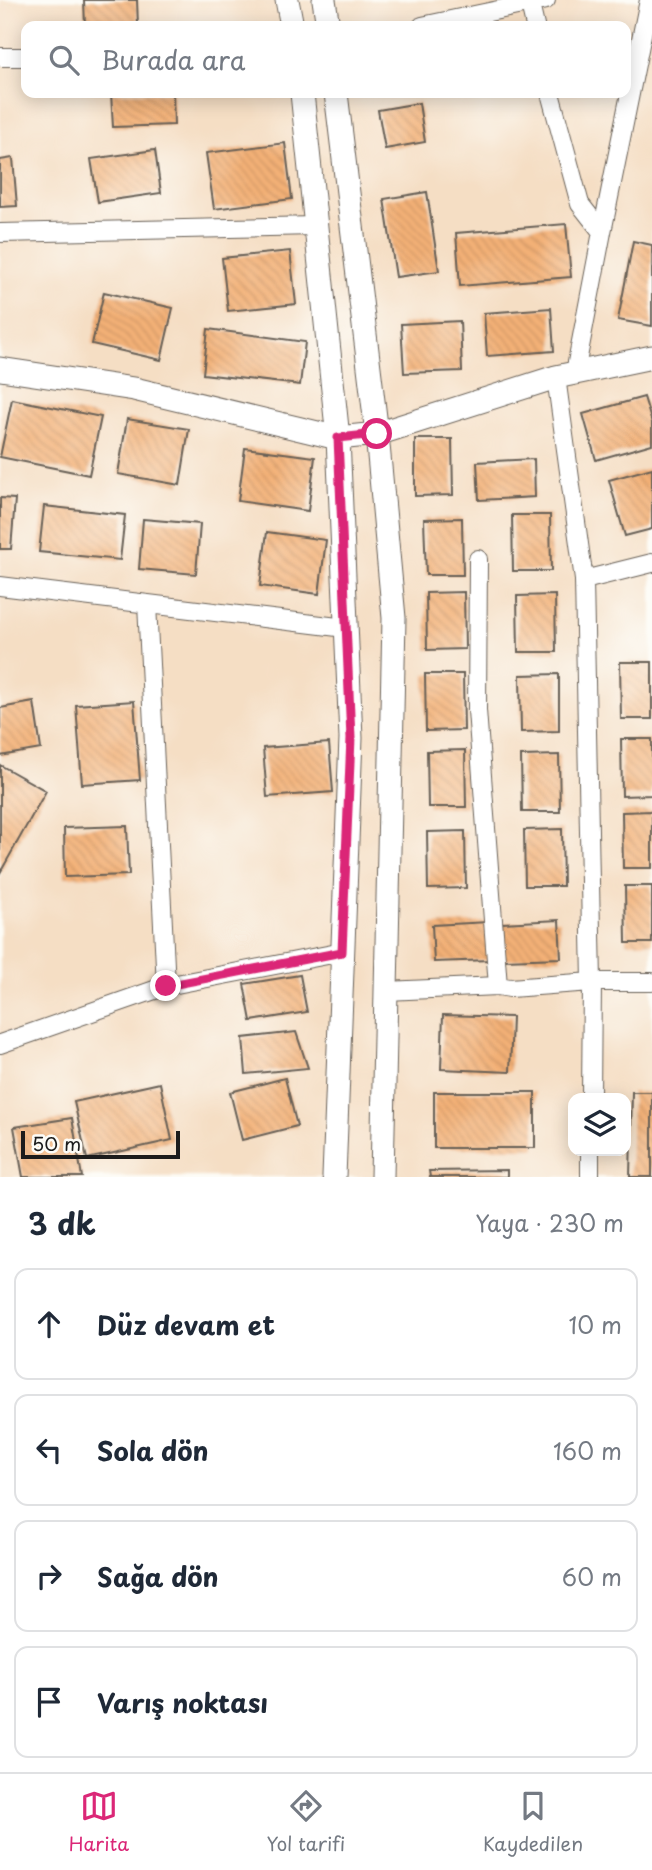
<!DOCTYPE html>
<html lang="tr">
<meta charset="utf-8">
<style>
:root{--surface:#fff;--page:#f6f6f7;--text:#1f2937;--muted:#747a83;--line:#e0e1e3;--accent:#db2777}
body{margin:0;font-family:"Playpen Sans",sans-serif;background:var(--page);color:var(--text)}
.controls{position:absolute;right:21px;bottom:21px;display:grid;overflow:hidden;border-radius:14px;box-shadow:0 4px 18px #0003}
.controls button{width:63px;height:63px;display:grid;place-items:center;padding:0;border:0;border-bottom:2px solid var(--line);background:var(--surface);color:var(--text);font:35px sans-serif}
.scale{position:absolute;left:21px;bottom:18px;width:159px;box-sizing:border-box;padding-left:7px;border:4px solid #1c1c1c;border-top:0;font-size:19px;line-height:24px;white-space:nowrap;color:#1c1c1c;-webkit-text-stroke:5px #fdfcf7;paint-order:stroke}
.stop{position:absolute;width:21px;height:21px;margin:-16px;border:5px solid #db2777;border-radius:50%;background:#fff}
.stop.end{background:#db2777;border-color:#fff;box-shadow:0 2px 7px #0008}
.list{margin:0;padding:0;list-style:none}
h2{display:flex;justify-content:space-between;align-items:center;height:91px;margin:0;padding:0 28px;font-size:30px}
h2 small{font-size:23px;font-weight:400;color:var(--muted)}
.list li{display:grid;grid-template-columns:46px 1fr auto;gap:21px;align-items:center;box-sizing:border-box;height:112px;margin:0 14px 14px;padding:0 14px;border:2px solid var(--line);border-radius:14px}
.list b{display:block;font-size:26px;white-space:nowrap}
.list em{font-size:23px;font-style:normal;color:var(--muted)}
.icon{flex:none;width:38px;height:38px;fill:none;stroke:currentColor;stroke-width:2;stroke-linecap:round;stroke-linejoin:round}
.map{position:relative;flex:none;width:652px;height:1177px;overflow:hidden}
.search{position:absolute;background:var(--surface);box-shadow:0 4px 18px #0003;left:21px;right:21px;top:21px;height:77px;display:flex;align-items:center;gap:18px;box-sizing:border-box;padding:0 24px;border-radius:14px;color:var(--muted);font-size:26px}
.sheet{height:595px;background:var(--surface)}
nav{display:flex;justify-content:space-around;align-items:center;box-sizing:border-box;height:98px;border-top:2px solid var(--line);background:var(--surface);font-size:19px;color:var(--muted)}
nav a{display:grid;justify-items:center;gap:4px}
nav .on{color:var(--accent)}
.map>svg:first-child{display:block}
.building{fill:url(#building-back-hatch)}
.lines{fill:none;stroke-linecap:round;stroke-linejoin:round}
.minor-casing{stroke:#686057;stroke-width:20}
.tertiary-casing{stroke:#686057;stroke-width:25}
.minor{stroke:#fff;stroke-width:18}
.tertiary{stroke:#fff;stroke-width:23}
.route{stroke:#db2777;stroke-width:9}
</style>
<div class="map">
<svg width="652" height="1177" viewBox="0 0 652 1177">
<defs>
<pattern id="building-back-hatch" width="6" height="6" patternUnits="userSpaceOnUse" patternTransform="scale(1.75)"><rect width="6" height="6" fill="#f3b076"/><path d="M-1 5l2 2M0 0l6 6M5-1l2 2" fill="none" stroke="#d09766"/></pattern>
</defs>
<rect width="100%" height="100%" fill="#fdfcf7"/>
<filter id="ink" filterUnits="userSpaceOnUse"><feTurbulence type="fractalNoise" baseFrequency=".0143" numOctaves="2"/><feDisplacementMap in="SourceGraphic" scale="14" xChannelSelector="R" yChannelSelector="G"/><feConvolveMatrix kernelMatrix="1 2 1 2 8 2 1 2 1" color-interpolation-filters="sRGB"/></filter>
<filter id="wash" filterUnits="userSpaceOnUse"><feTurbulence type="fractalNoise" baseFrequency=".00686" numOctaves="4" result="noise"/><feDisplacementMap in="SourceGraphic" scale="28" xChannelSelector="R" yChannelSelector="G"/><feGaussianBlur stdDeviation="1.57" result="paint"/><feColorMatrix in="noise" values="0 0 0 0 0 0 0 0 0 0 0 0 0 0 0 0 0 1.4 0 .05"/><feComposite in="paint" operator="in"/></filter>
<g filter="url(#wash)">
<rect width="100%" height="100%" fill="#f5dec4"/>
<g id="blocks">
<path class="building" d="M84,0H137L138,26H85Z
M111,93H173L174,125L113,127Z
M419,103L425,142L385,149L378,110Z
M285,143L292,199L214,209L206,153Z
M155,150L161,193L98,202L91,159Z
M13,158L17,206L0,207V160Z
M427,192L439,271L396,277L384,199Z
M566,224L571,277L460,286L456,233Z
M633,241L652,245V326L618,320Z
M290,251L296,304L228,311L222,258Z
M104,292L173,308L161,360L92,344Z
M551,308L554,351L487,356L484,313Z
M460,321L462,371L404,373L401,324Z
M208,329L305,342L300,385L203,374Z
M644,397L652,423V444L596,460L583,414Z
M12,399L101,417L89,475L0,457Z
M127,419L189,429L180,485L118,474Z
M415,439H452L453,495L415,496Z
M245,448L315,457L308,511L238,501Z
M534,459L535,497L479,500L477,462Z
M652,468V529L625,536L609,480Z
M0,498L15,499L11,549H0Z
M44,506L125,515L120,560L39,552Z
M512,515H550L551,571H513Z
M462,518L463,575H426L424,519Z
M143,519L200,524L196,574L139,569Z
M267,532L326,540L319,594L260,586Z
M464,592L465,649L427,650L426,593Z
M555,595L556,652H518L517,596Z
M620,662H652V719H621Z
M425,674H463L464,730L426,731Z
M559,674V731L521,732L520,675Z
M134,701L140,780L82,784L76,705Z
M34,702L41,749L0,756V708Z
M621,739H652V795L622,796Z
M329,743L333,792L267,797L263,748Z
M465,750L466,807H428L427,751Z
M559,755L560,812H522L521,756Z
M0,765L46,791L0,873Z
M652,811V868H623L622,812Z
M127,826L129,875L65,877L64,828Z
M562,829L563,886H525L524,830Z
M465,831L466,888L428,889L427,832Z
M625,886H652V943H626Z
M559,920L561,958L504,960L502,923Z
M489,922L490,960L434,962L432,925Z
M300,975L307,1012L251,1021L244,984Z
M443,1015L512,1017L510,1072L441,1069Z
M296,1032L308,1068L246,1074L243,1038Z
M285,1078L297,1126L242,1140L230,1092Z
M160,1083L172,1140L87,1159L74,1102Z
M434,1092H535V1148H434Z
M632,1092H652V1177H630Z
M72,1118L82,1177H23L14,1127Z
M507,1170V1177H430L429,1171Z"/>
</g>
</g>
<g filter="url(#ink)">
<use href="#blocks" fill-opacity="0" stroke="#686057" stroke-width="2"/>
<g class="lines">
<defs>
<path id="minor" d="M529,0L535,26
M422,26L546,0
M0,57H26
M550,93L580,204L602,232
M0,233L316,226
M575,373L602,232L649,0
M556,377L584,580L592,982L591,1098
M478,559L477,710L498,986
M584,580L652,563
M0,586L346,628
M147,604L166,986
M386,991L498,986L510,988L592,982H652
M0,1044L166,986L343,952
M590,1177V1151"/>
<path id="tertiary" d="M287,0L292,26
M324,0L328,26
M302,93L338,438L351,738L334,1177
M336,93L377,434L394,618L382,1177
M0,369L134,389L338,438L377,434L556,377L652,357"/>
</defs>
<use href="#minor" class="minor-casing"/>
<use href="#tertiary" class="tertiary-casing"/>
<use href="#minor" class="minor"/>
<use href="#tertiary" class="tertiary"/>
</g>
</g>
<g class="lines" filter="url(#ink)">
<path class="route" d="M166,986L342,952L351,738L338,438L377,434"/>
</g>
</svg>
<div class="controls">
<button><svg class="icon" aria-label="layers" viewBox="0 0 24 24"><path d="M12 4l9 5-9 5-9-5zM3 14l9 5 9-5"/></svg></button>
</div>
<div class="scale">50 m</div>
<div class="stop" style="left:377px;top:434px"></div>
<div class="stop end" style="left:166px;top:986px"></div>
<div class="search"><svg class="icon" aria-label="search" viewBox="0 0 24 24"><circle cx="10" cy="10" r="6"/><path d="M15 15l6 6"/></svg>Burada ara</div>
</div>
<section class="sheet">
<h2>3 dk<small>Yaya · 230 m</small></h2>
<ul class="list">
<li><svg class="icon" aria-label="ahead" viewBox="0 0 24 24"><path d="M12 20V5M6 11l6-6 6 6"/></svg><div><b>Düz devam et</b></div><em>10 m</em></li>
<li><svg class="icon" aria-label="left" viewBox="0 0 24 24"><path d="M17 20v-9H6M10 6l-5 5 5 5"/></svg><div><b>Sola dön</b></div><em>160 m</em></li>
<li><svg class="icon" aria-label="right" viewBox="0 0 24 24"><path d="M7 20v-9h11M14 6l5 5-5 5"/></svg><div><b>Sağa dön</b></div><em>60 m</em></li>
<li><svg class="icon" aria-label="arrive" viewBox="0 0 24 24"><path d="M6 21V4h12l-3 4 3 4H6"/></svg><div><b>Varış noktası</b></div></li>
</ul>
</section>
<nav>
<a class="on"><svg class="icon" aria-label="map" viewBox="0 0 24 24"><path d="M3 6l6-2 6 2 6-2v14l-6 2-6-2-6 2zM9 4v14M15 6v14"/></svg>Harita</a>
<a><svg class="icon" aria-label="directions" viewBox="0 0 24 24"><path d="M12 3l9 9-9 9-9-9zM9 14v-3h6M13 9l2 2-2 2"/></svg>Yol tarifi</a>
<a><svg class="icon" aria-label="saved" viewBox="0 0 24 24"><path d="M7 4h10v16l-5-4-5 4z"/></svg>Kaydedilen</a>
</nav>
